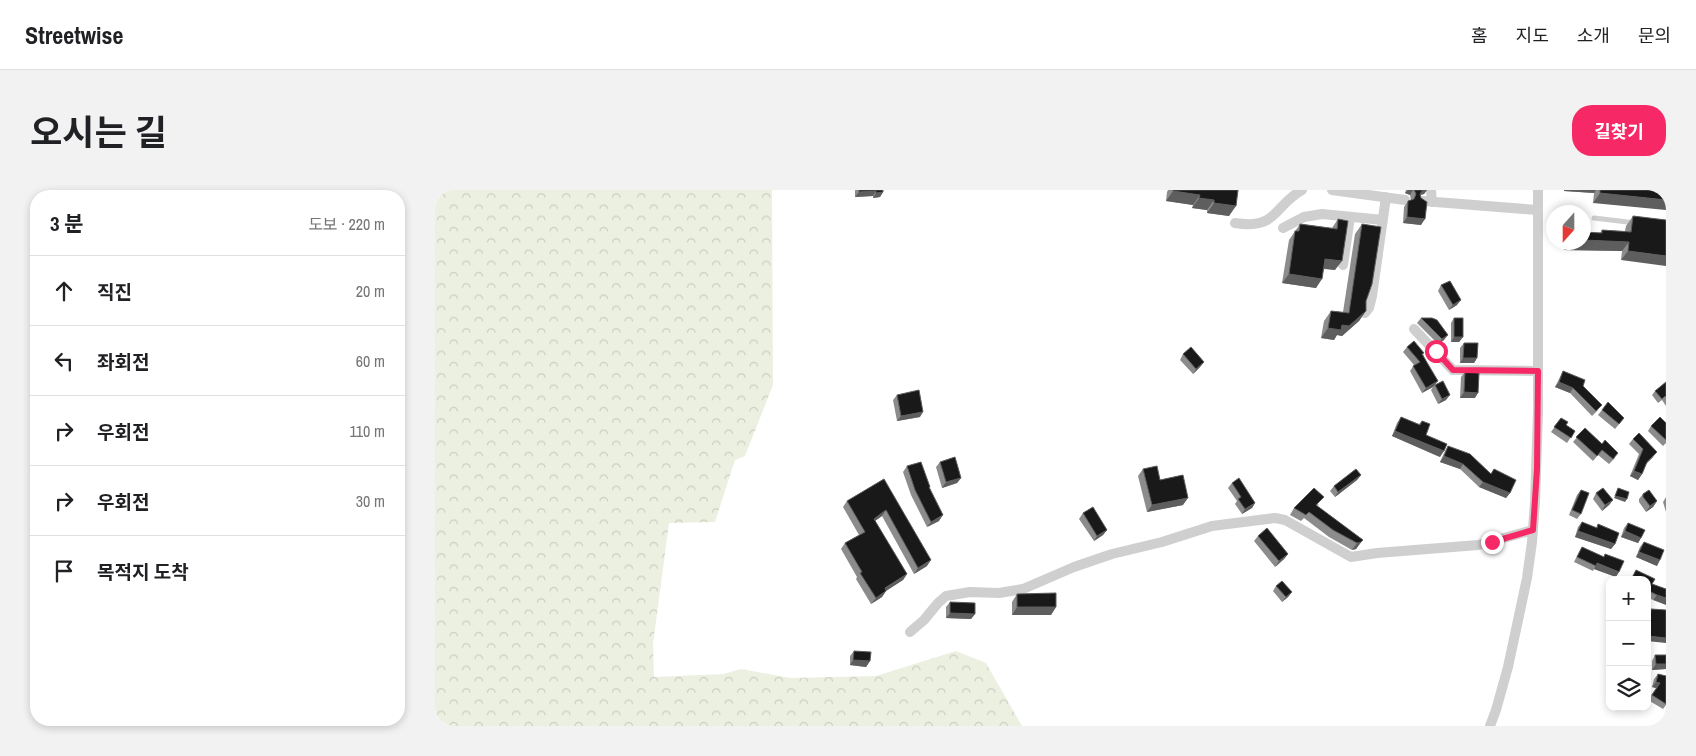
<!DOCTYPE html>
<html lang="ko">
<meta charset="utf-8">
<style>
:root{--surface:#fff;--page:#f2f2f2;--text:#202124;--muted:#757577;--line:#e0e0e0;--accent:#f62865}
body{margin:0;font-family:"Archivo Narrow","Noto Sans KR",sans-serif;background:var(--page);color:var(--text)}
.controls{position:absolute;right:15px;bottom:15px;display:grid;overflow:hidden;border-radius:10px;box-shadow:0 2px 8px #0003}
.controls button{width:45px;height:45px;display:grid;place-items:center;padding:0;border:0;border-bottom:1px solid var(--line);background:var(--surface);color:var(--text);font:25px sans-serif}
.compass{position:absolute;left:1111px;top:15px;width:45px;height:45px;border-radius:50%;background:var(--surface);box-shadow:0 2px 8px #0003;rotate:201deg}
.stop{position:absolute;width:15px;height:15px;margin:-11px;border:4px solid #f62865;border-radius:50%;background:#fff}
.stop.end{background:#f62865;border-color:#fff;box-shadow:0 1px 5px #0008}
.list{margin:0;padding:0;list-style:none}
h2{display:flex;justify-content:space-between;align-items:center;height:65px;margin:0;padding:0 20px;font-size:21px}
h2 small{font-size:16px;font-weight:400;color:var(--muted)}
.list li{display:grid;grid-template-columns:32px 1fr auto;gap:15px;align-items:center;box-sizing:border-box;height:70px;padding:0 20px;border-top:1px solid var(--line)}
.list b{display:block;font-size:19px;white-space:nowrap}
.list em{font-size:16px;font-style:normal;color:var(--muted)}
.icon{flex:none;width:28px;height:28px;fill:none;stroke:currentColor;stroke-width:2;stroke-linecap:round;stroke-linejoin:round}
.map{position:relative;flex:none;width:1231px;height:536px;overflow:hidden;border-radius:20px}
header{display:flex;align-items:center;gap:30px;box-sizing:border-box;height:70px;padding:0 25px;background:var(--surface);border-bottom:1px solid var(--line)}
header strong{font-size:24px}
nav{display:flex;gap:28px;margin-inline-start:auto;font-size:18px}
.intro{display:flex;align-items:center;justify-content:space-between;box-sizing:border-box;height:120px;padding:0 30px}
h1{margin:0;font-size:35px}
.button{padding:12px 22px;border-radius:20px;background:var(--accent);color:#fff;font-size:18px;font-weight:700}
main{display:flex;gap:30px;padding:0 30px}
aside{flex:1;background:var(--surface);border-radius:20px;box-shadow:0 2px 8px #0003}
.map>svg:first-child{display:block}
.forest{fill:url(#forest-crowns)}
.lines{fill:none;stroke-linecap:round;stroke-linejoin:round}
.lane{stroke:#cfcfcf;stroke-width:5}
.street{stroke:#cfcfcf;stroke-width:10}
.wall{fill:#8c8c8c}
.shaded-wall{fill:#5e5e5e}
.building{fill:#191919;stroke:#5e5e5e}
.route{stroke:#f62865;stroke-width:6}
</style>
<header>
<strong>Streetwise</strong>
<nav><a>홈</a><a>지도</a><a>소개</a><a>문의</a></nav>
</header>
<div class="intro"><h1>오시는 길</h1><a class="button">길찾기</a></div>
<main>
<aside>
<h2>3 분<small>도보 · 220 m</small></h2>
<ul class="list">
<li><svg class="icon" aria-label="ahead" viewBox="0 0 24 24"><path d="M12 20V5M6 11l6-6 6 6"/></svg><div><b>직진</b></div><em>20 m</em></li>
<li><svg class="icon" aria-label="left" viewBox="0 0 24 24"><path d="M17 20v-9H6M10 6l-5 5 5 5"/></svg><div><b>좌회전</b></div><em>60 m</em></li>
<li><svg class="icon" aria-label="right" viewBox="0 0 24 24"><path d="M7 20v-9h11M14 6l5 5-5 5"/></svg><div><b>우회전</b></div><em>110 m</em></li>
<li><svg class="icon" aria-label="right" viewBox="0 0 24 24"><path d="M7 20v-9h11M14 6l5 5-5 5"/></svg><div><b>우회전</b></div><em>30 m</em></li>
<li><svg class="icon" aria-label="arrive" viewBox="0 0 24 24"><path d="M6 21V4h12l-3 4 3 4H6"/></svg><div><b>목적지 도착</b></div></li>
</ul>
</aside>
<div class="map">
<svg width="1231" height="536" viewBox="0 0 1231 536">
<defs>
<pattern id="forest-crowns" width="20" height="18" patternUnits="userSpaceOnUse" patternTransform="scale(1.25)"><rect width="20" height="18" fill="#ecf0e0"/><path d="M2 6a3 3 0 1 1 6 0M12 15a3 3 0 1 1 6 0" fill="none" stroke="#cbcec1"/></pattern>
</defs>
<rect width="100%" height="100%" fill="#fff"/>
<path class="forest" d="M0,0H337L338,195L310,266L300,270L280,332L234,333L218,454L219,487L288,484L306,479L356,488L441,486L521,461L551,473L587,536H0Z"/>
<g class="lines">
<path class="lane" d="M1159,28L1201,33"/>
<path class="street" d="M897,0L970,10
M996,0L997,12
M988,11L1102,20
M800,33C843,40 839,15 867,0
M848,38L869,27L887,24L948,30
M908,75L915,27
M930,123L934,118L937,106L951,7
M979,139L1018,180L1103,181
M475,442L489,430L503,413L511,406L535,402L564,403L588,399L639,377L677,364L727,352L777,336L840,328L850,330L916,367L942,363L1043,355L1098,340
M1055,536L1061,520L1073,477L1092,388L1097,352L1100,312L1103,222V0"/>
</g>
<path class="wall" d="M420,0H448V2L445,7L438,8V6L420,7Z
M733,0H803L794,26L772,23V20L757,18L758,15L731,11L732,2Z
M971,0H992L989,4L986,5V35L968,33L969,17L973,11L976,10L975,5L970,3Z
M1129,0H1231L1158,13L1159,3L1129,1Z
M1198,26L1231,30L1186,70L1187,61L1129,60V52H1148L1165,43L1167,40L1190,41L1191,36Z
M903,29L900,80L889,79L881,98L847,93L854,50L865,34L897,38Z
M927,34L931,121L924,131L907,146L902,145L899,150L886,148L889,131L896,121L908,122L920,44Z
M1006,95L1022,115L1014,120L1003,101Z
M986,128L1009,150L1003,154L982,133Z
M1019,128L1028,147L1024,152H1016V133Z
M1029,153L1042,168L1039,173H1025V158Z
M972,157L988,164L1000,195L1011,210L1003,214L996,200L998,197L987,203L975,181L979,175L968,162Z
M748,164L769,172L765,177L758,184L745,170Z
M1128,181L1148,196L1163,220L1157,226L1135,203L1120,197Z
M1030,182L1040,208H1025L1026,187Z
M1231,192V216L1227,210L1223,213L1217,205L1220,201Z
M462,205L485,227L462,231L458,210Z
M1167,220L1185,233L1180,239L1163,225Z
M966,227L984,234L987,231L991,245L1005,267L957,246L962,233Z
M1126,228L1131,235L1140,241L1132,253L1116,242Z
M1231,233V253L1228,256L1213,241L1216,236Z
M1150,238L1180,268L1174,274L1163,265L1158,271L1138,252Z
M1198,249L1218,267L1210,275L1207,284L1203,290L1195,286L1204,264L1194,254Z
M1013,256L1056,284L1059,279L1075,303L1071,308L1044,297L1025,279L1005,272L1010,261Z
M505,272L526,288L522,293L507,298L501,277Z
M472,276L495,297L494,298L504,331L492,337L476,305L468,282Z
M708,279L725,290L748,315L712,322L703,286Z
M926,285L922,290L900,307L895,301L899,296Z
M449,289L492,376L479,384L447,326L440,331L472,384L468,390L451,401L447,407L436,414L421,389L422,387L406,359L410,353L424,345L408,317L412,311Z
M797,293L820,313L817,318L807,324L800,314L802,311L793,298Z
M1146,300V324L1142,329L1134,325L1142,305Z
M1161,303L1178,310L1174,315L1167,321L1158,309Z
M1208,304L1222,311L1218,317L1211,322L1204,312V309Z
M1231,307V322L1228,312Z
M884,314L882,316L928,350L921,359L917,360L894,347L869,328L866,331L855,325L859,318Z
M648,323L672,340L668,345L659,351L644,329Z
M1147,332L1161,338L1163,334L1180,354L1176,359L1140,347L1143,337Z
M1193,333L1206,348L1203,353L1186,347L1189,338Z
M823,346L853,364L849,369L840,377L819,351Z
M1209,352L1222,376L1201,367L1205,357Z
M1147,357L1169,367L1170,364L1181,387L1159,379L1158,381L1139,372L1144,362Z
M1201,380L1217,394L1231,399L1218,410L1212,407V390H1195Z
M841,396L857,402L853,407L847,412L838,401Z
M582,404L621,417L616,425H577V412Z
M515,412L540,424L536,429L511,428V417Z
M1216,419L1231,420L1212,451V424Z
M419,461L435,471L431,477L415,475V466Z
M1220,465H1231V479L1217,480V471Z
M1223,484L1231,486V515L1228,519L1213,510L1221,498L1217,497L1219,489Z"/>
<path class="shaded-wall" d="M973,0H978L975,5L970,3Z
M988,0H992L989,4L985,5Z
M1129,0H1161L1159,3L1129,1Z
M441,1L438,6L420,7L424,2Z
M738,1L765,5L758,15L731,11Z
M448,2L445,7L438,8L441,3Z
M1165,3L1231,10V20L1158,13Z
M764,8L779,10L772,20L757,18Z
M779,13L801,16L794,26L772,23Z
M972,27L990,29L986,35L968,33Z
M1148,50L1194,52L1187,61L1129,60L1134,52H1148Z
M1193,61L1231,66V76L1186,70Z
M890,69L907,71L900,80L884,78Z
M854,84L887,89L881,98L847,93Z
M1026,110L1022,115L1014,120L1018,115Z
M931,121L924,131L907,146L902,145L899,150L886,148L893,138L907,135Z
M1013,145L1009,150L1003,154L1007,149Z
M1019,147H1028L1024,152H1016Z
M1028,168H1042L1039,173H1025Z
M769,172L765,177L758,184L761,179Z
M1003,191L998,197L987,203L991,198Z
M1124,192L1138,198L1135,203L1120,197Z
M1029,202L1043,203L1040,208H1025Z
M1015,205L1011,210L1003,214L1007,209Z
M488,222L485,227L462,231L466,226Z
M960,241L1009,261L1005,267L957,246Z
M1222,262L1218,267L1208,277L1212,272Z
M1009,266L1028,274L1025,279L1005,272Z
M1199,281L1207,284L1203,290L1195,286Z
M926,285L922,290L900,307L903,302Z
M526,288L522,293L507,298L511,292Z
M1048,292L1075,303L1071,308L1044,297Z
M1180,306L1192,309L1190,312L1179,308Z
M753,308L748,315L712,322L717,315Z
M1178,310L1174,315L1167,321L1170,315Z
M1222,311L1218,317L1211,322L1215,316Z
M820,313L817,318L807,324L810,319Z
M451,320L447,326L434,335L439,329Z
M508,325L504,331L492,337L496,332Z
M672,340L668,345L659,351L662,346Z
M1143,341L1180,354L1176,359L1140,347Z
M1190,341L1206,348L1203,353L1186,347Z
M926,352L921,359L917,360L922,353Z
M1204,362L1225,370L1222,376L1201,367Z
M853,364L849,369L840,377L844,371Z
M496,370L492,376L479,384L483,378Z
M1162,373L1184,382L1181,387L1159,379Z
M472,384L468,390L446,404L450,398Z
M451,401L447,407L436,414L441,408Z
M857,402L853,407L847,412L851,407Z
M1222,405L1231,408V415L1218,410Z
M582,417H621L616,425H577Z
M515,423L540,424L536,429L511,428Z
M1213,446L1231,448V453L1212,451V447Z
M418,470L435,471L431,477L415,475Z
M1221,474H1231V479L1217,480Z
M1221,492L1225,493L1221,498L1217,497Z"/>
<path class="building" d="M424,0H448V2L441,3V1L424,2Z
M738,0H803L801,16L779,13V10L764,8L765,5L738,1Z
M979,0H988L985,4L986,8L992,12L990,29L972,27L973,11L979,9L981,4Z
M1165,0H1231V10L1165,3Z
M1198,26L1231,30V66L1193,61L1194,52L1148,50V42L1167,43V40L1196,42Z
M903,29L913,31L907,71L890,69L887,89L854,84L860,41H864L865,34L902,39Z
M927,34L946,37L937,94L931,111V121L914,136L907,135L906,140L893,138L896,121L914,123Z
M1015,91L1026,110L1018,115L1006,95Z
M986,128H997L1002,130L1013,145L1007,149Z
M1019,128H1028V147H1019Z
M979,151L989,163L987,164L1003,191L991,198L978,176L985,172L972,157Z
M1029,153H1043L1042,168H1028Z
M756,157L769,172L761,179L748,164Z
M1128,181L1150,190L1148,196L1167,215L1161,221L1138,198L1124,192Z
M1030,182L1044,183L1043,203L1029,202Z
M1008,191L1015,205L1007,209L1000,195Z
M1231,192V207L1230,206L1227,209L1220,201Z
M484,200L488,222L466,226L462,205Z
M1173,212L1189,228L1184,234L1167,220Z
M966,227L985,235L987,231L995,234L991,245L1012,254L1009,261L960,241Z
M1225,227L1231,233V250L1216,236Z
M1126,228L1133,232L1131,235L1140,241L1136,248L1119,237Z
M1150,238L1167,254L1170,250L1183,263L1178,269L1167,260L1162,266L1141,247Z
M1204,243L1222,262L1212,272L1207,284L1199,281L1208,259L1198,249Z
M1013,256L1035,264L1056,284L1059,279L1081,290L1075,303L1048,292L1028,274L1009,266Z
M520,267L526,288L511,292L505,272Z
M486,272L495,297H494L508,325L496,332L480,300L472,276Z
M722,276L725,290L748,285L753,308L717,315L708,279Z
M921,279L926,285L903,302L899,296Z
M804,288L820,313L810,319L803,309L806,307L797,293Z
M449,289L496,370L483,378L451,320L439,329L472,384L450,398L451,401L441,408L425,383L427,382L410,353L430,342L412,311Z
M879,298L889,307L881,315L928,350L926,352L922,353L898,340L874,322L871,325L859,318Z
M1168,298L1178,310L1170,315L1161,303Z
M1183,298L1194,302L1192,309L1180,306Z
M1146,300L1154,303L1146,324L1137,320Z
M1214,300L1222,311L1215,316L1208,307V304Z
M658,317L672,340L662,346L648,323Z
M1147,332L1162,338L1163,334L1184,343L1180,354L1143,341Z
M1193,333L1210,340L1206,348L1190,341Z
M832,338L853,364L844,371L823,346Z
M1209,352L1229,360L1225,370L1204,362Z
M1147,357L1169,367L1170,364L1189,371L1184,382L1162,373L1161,376L1142,367Z
M1201,380L1220,389L1217,394L1231,399V408L1222,405L1212,400V390H1196Z
M847,391L857,402L851,407L841,396Z
M621,403V417H582V404Z
M515,412L540,413V424L515,423Z
M1216,419L1231,420V448L1213,446Z
M419,461L436,462L435,471L418,470Z
M1220,465H1231V474H1221Z
M1223,484L1231,486V514L1217,505L1225,493L1221,492Z"/>
<g class="lines">
<path class="route" d="M1001,161L1018,180L1103,181L1102,279L1098,340L1057,352"/>
</g>
</svg>
<div class="controls">
<button>+</button>
<button>−</button>
<button><svg class="icon" aria-label="layers" viewBox="0 0 24 24"><path d="M12 4l9 5-9 5-9-5zM3 14l9 5 9-5"/></svg></button>
</div>
<svg class="compass" viewBox="-18 -18 36 36"><path d="M0-13l5 13h-10z" fill="#e53935"/><path d="M0 13l5-13h-10z" fill="#757577"/></svg>
<div class="stop" style="left:1001px;top:161px"></div>
<div class="stop end" style="left:1057px;top:352px"></div>
</div>
</main>
